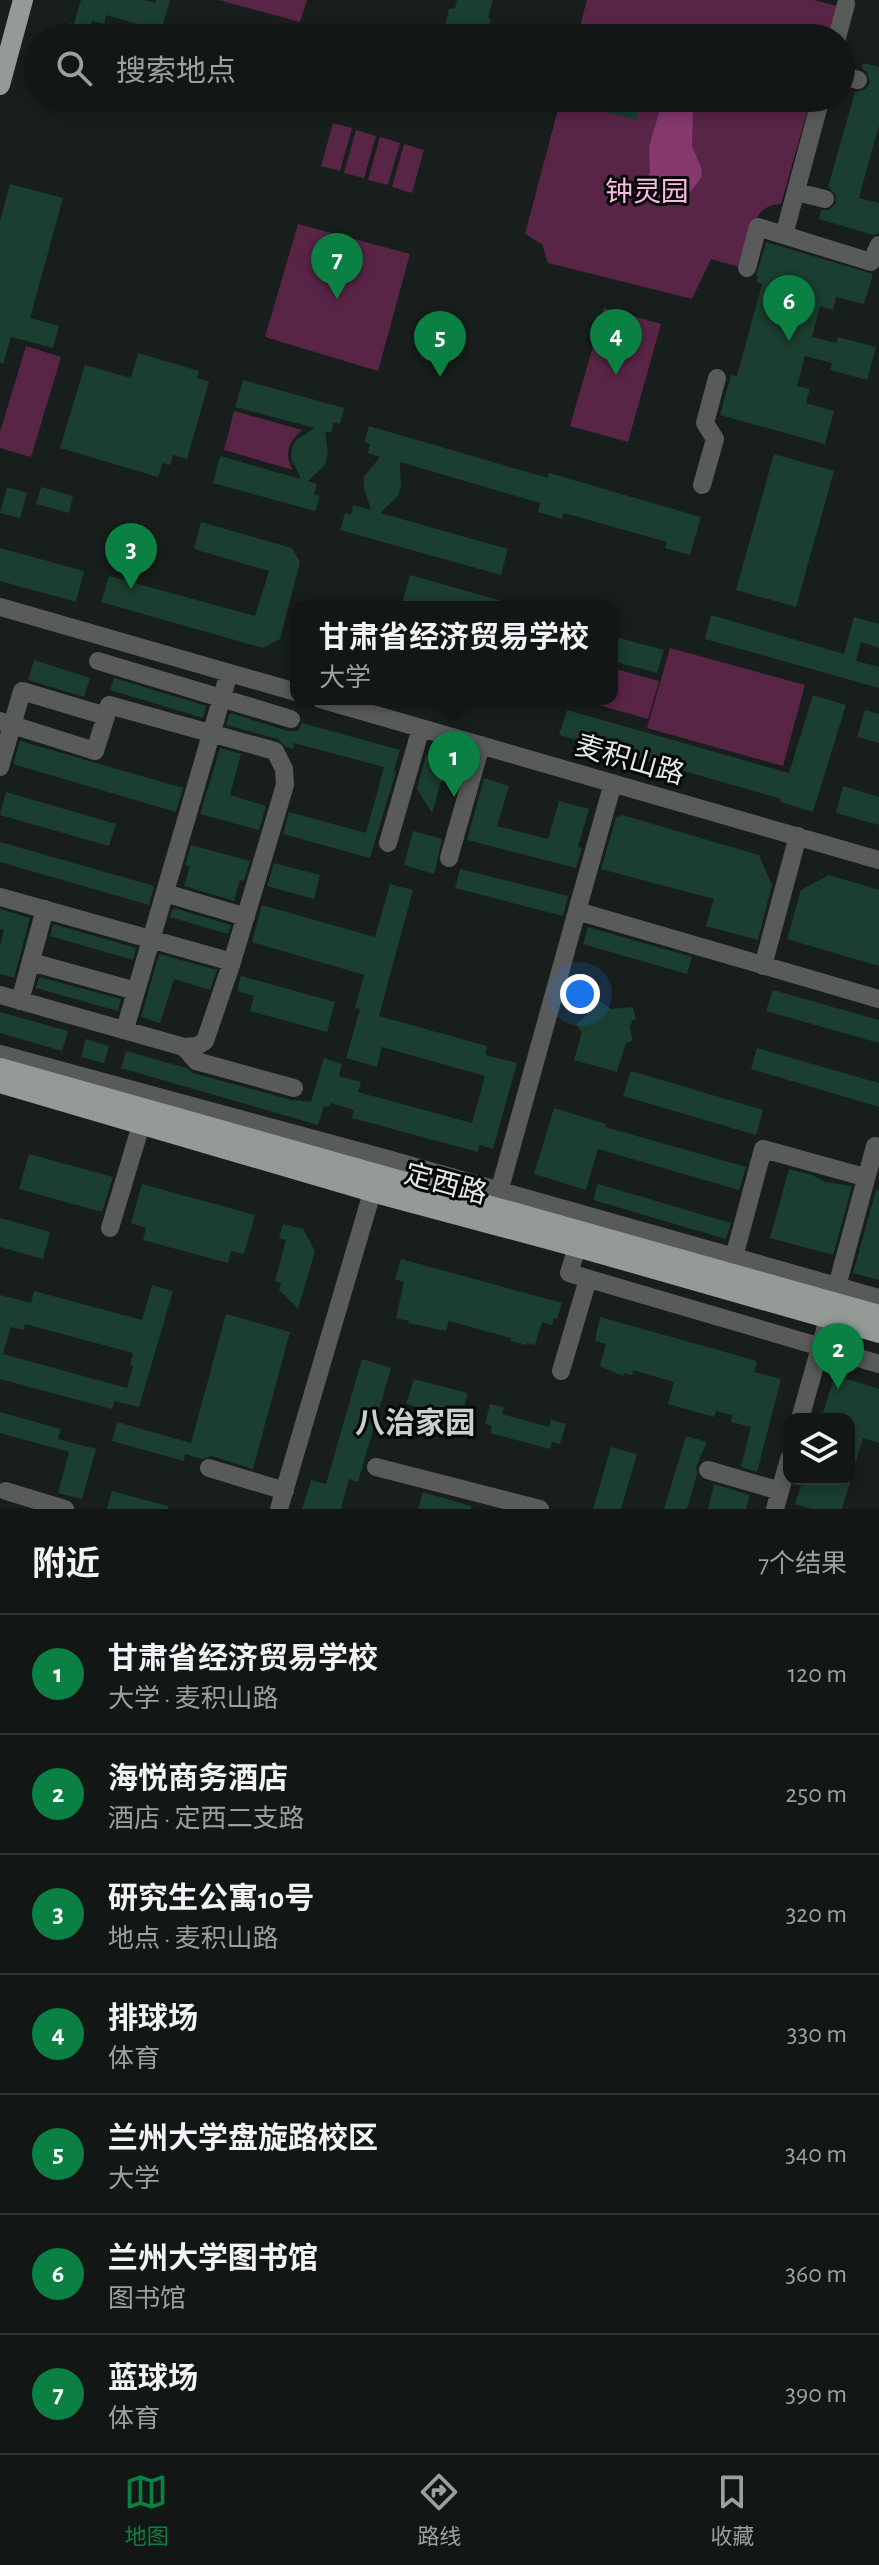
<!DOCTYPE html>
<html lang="zh">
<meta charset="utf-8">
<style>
:root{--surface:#121614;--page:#1f2322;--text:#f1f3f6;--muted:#9c9fa0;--line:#313534;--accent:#0b8043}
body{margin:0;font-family:"Alegreya Sans","Noto Sans SC",sans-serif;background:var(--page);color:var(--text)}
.controls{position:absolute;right:24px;bottom:24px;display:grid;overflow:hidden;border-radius:16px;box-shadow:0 4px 12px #0003}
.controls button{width:72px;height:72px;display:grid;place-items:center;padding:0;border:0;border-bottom:2px solid var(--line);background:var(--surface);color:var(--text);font:40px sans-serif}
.you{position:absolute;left:580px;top:994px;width:28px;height:28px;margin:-20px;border:6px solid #fff;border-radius:50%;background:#1a73e8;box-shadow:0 0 0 12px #1a73e833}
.badge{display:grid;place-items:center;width:52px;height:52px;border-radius:50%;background:var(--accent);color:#fff;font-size:26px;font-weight:700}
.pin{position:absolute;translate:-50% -66px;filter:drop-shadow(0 2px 4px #0008)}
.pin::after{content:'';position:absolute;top:42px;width:28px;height:24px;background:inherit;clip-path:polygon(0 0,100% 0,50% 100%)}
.popup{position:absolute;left:290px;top:601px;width:328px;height:104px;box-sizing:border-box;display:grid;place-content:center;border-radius:16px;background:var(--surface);filter:drop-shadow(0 2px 6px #0005);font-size:26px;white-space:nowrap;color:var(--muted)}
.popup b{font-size:30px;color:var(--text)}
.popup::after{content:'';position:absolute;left:50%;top:100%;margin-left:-16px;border:16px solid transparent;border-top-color:var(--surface)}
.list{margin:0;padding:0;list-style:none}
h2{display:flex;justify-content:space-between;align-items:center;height:104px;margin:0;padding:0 32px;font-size:34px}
h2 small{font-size:26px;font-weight:400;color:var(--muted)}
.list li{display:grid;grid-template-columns:52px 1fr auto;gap:24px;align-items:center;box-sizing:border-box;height:120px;padding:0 32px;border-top:2px solid var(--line)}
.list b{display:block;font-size:30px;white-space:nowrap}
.list p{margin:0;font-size:26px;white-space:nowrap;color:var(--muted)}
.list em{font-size:26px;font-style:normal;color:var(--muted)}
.icon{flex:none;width:44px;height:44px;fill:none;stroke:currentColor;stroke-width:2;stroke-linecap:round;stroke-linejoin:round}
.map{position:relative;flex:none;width:879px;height:1509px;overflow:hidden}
.search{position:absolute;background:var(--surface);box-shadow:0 4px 12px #0003;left:24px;right:24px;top:24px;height:88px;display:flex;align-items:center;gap:20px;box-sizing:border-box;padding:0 28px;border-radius:44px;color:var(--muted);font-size:30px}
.sheet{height:944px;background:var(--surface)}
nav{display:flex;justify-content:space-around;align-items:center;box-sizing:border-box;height:112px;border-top:2px solid var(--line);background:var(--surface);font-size:22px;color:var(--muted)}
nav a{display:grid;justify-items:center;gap:4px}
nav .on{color:var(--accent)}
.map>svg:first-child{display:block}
.green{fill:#592547}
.water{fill:#85396c}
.building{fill:#1a3e30;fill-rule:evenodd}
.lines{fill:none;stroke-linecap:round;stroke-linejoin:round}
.minor{stroke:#585b5a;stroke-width:18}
.major{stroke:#949b97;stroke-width:20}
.labels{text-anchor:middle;stroke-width:6;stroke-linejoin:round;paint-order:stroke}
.park-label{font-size:28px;fill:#fcbae2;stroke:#050807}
.street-label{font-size:28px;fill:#e5e9e7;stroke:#050807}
.neighbourhood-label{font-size:30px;font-weight:bold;fill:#c9d1cd;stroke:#050807}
</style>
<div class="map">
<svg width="879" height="1509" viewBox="0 0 879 1509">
<rect width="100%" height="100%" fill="#181e1b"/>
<path class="green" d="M219,0H307L300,22Z
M587,0H814L837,6L828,38H577Z
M561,98H811L781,204C750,204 748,244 740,267L711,259L692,299L548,263L542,244L525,234Z
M333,123L352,128L340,171L321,166Z
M356,130L376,136L364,178L344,173Z
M380,137L400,143L388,185L368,180Z
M404,144L424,150L412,193L392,187Z
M298,224L410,254L378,371L265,337Z
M604,308L661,324L628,442L570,426Z
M26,346L61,357L31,457L0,448V432Z
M234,411L302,430C289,442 283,453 293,470L224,450Z
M670,648L805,685L783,766L647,728Z
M612,668L659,681L648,719L577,699H612Z"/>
<path class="water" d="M650,98H679L693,109L692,146L702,170L701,178L690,192L678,198L659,201L647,193L645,186L650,172L649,147L662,103Z"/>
<path class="building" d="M81,0H144L155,3L156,0H170L159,38H145L148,27L106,15L104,24L92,21L88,38H65L69,23L74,24Z
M457,0H493L488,17L491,20L485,38H448L445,26L449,9L455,8Z
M863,63L879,67V125L859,198L879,203V233L873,235L819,219L821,210H829L836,203V195L828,187L855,92L866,89L870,83L867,72L862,69Z
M594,98H627L641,102L636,120L591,108Z
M10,184L63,198L30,318L59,326L53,348L11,337L3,364L0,363V221Z
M766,242L873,274L864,304L836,297L833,310L820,306L812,337L836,343L838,337L876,347L867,380L830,370L832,363L805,356L797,386L810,389L806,403L834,411L825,444L720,415L731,375L737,376L762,284L757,282L758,276H756Z
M138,353L199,371L197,378L209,382L187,459L173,455L170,465L163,463L158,477L60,448L85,365L131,378Z
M243,380L344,408L340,424L334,422L331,433L325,431L328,454L325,465L308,481L317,484L314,495L320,496L315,511L213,483L220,456L301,479L291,458L292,447L297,439L315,428L235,407Z
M369,426L548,478L549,473L701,517L690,555L665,548L667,542L564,513L562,519L538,512L540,503L400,462L401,486L398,496L380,513L508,549L501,575L340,530L345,513L351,515L353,505L371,510L364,488V477L380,457L368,453L370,444L364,442Z
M774,454L834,471L796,607L736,590Z
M7,487L27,493L20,518L0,513Z
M41,487L73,496L69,513L36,504Z
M201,522L292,548L300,562L280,639L263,648L101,602L109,576L255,616L269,571L194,549Z
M0,548L84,571L76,602L0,581Z
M410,575L513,604V607H401Z
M711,615L844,654L854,617L879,624V648L861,642L856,661L879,667V688L705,639Z
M612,636L664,650L657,673L612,661Z
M34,660L90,678L84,697L28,680Z
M114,678L206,706L203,718L110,690Z
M813,695L846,705L813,812L780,802L781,799L559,735L567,710L789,773Z
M865,710L879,714V743L857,737Z
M230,713L288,731H298L302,723L400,750L394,770L396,771L370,858L283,834L289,812L366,833L384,767L294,743L293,749L286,747L278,739L226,725Z
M20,741L183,788L176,812L13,764Z
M220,748L241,754L230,795L266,806L259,830L200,814Z
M426,755L447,761L432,813L417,789Z
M484,778L509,786L497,826L548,839L559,801L589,809L578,847L582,848L576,868L467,840Z
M843,786L879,797V825L836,813Z
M6,792L116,824L109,846L0,815Z
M622,815L759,855L772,885L758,940L706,926L714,899L601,869L616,818Z
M413,831L442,839L434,874L404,865Z
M0,842L154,886L149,905L0,862Z
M191,845L250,861L244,881L240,880L234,901L184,886L190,866L185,865Z
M274,863L320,875L314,899L267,886Z
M460,869L568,896L563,916L455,888Z
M829,875L879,890V966L787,939L801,890Z
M390,884L413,890L379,1016L487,1046L485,1055L517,1063L493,1149L479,1145L478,1152L352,1118L354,1110L331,1103L329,1107L324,1106L318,1125L121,1068L126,1051L186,1068L193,1073L291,1100L311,1102L324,1058L342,1064L339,1076L361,1082L358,1092L472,1123L485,1076L382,1047L377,1067L346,1058L360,1009L355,1008L364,975L252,942L262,905L375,937Z
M173,908L231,925L228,934L170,917Z
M0,909L30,918L14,978L0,974V945L4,930L0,929Z
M53,924L136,948L133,960L50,936Z
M588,927L692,957L687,974L583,944Z
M159,954L217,970L210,990L174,979L160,1023L141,1017Z
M241,976L335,1002L327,1032L250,1011L254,996L237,991Z
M39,977L121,999L118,1011L36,988Z
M773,990L879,1020V1043L766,1011Z
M594,997L611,1009L633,1007L636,1019L631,1021L632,1024L629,1025L633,1041L626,1043L617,1072L574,1060L582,1032L576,1025L588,1014L586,1012L589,1009L585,1005Z
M0,1012L68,1031L62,1051L0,1033Z
M86,1039L109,1046L104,1063L81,1057Z
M757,1048L879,1083V1107L751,1069Z
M631,1071L763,1110L756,1135L623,1096Z
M554,1108L606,1124L605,1127L746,1167L739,1190L598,1149L586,1190L534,1174Z
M29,1154L113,1177L102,1212L19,1189Z
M789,1169L812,1175L825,1182L852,1186L833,1255L770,1238Z
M142,1184L255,1215L244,1254L231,1251L228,1263L143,1240L146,1228L131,1223Z
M598,1184L731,1223L726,1239L593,1200Z
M876,1190L879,1191V1280L853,1273Z
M0,1218L50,1232L43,1259L0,1247Z
M283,1224L303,1229L315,1251L298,1309L279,1290L281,1283L275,1281L286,1240L279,1238Z
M401,1259L562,1303L557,1319L554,1318L552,1325L542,1322L535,1345L527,1343L526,1345L511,1341V1338L449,1321L446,1331L408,1323L409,1321L396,1318L404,1282L395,1279Z
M152,1285L173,1291L139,1407L115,1401L112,1409L0,1379V1295L31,1303L34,1291L142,1320ZM25,1324L133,1353L130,1365L133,1366L127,1388L3,1354L11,1327L24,1330Z
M226,1314L290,1332L253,1469L212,1456L202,1459L185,1454L184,1461L112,1441L117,1422L191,1443Z
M600,1317L757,1361L754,1372L781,1379L757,1472L741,1467L751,1427L731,1422L732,1415L716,1411L714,1417L668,1404L674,1382L633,1370L632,1375L624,1373L623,1376L600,1366L606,1344L595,1341Z
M362,1359L391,1368L358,1482L349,1479L341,1509H302L311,1480L326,1484Z
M835,1375L879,1389V1443L863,1438L851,1477L849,1476V1419H821Z
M414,1379L468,1393L461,1419L406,1404Z
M490,1404L504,1407L502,1414L549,1427L551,1420L566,1424L560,1444L552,1442L550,1449L490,1433L492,1426L485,1424Z
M0,1412L61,1429L58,1439L96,1449L82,1499L58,1493L69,1452L0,1433Z
M686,1436L707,1442L696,1467L697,1475L687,1509H664Z
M611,1447L637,1454L621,1509H593Z
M803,1479H851L842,1509H812L795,1504Z
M714,1484L750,1495L746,1509H708Z
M112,1491L168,1506V1509H107Z
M423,1492L471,1506V1509H418Z"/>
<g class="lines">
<path class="minor" d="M837,38L846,4
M841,75L858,80
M796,192L825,199
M784,235L821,98
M747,268L758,227L871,262L879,245
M702,485L715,439L705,423L717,378
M0,607L296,692
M98,661L291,719
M320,699L879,860
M0,721L95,751L106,716
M0,767L22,691L106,716L109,705L275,751L284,769L285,785L232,962L205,1041L197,1046L184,1047L0,995
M388,843L421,728
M449,858L481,745
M165,893L246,917
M0,897L232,962
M577,911L613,783
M31,962L136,991
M763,966L798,836
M20,1001L45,909
M125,1029L229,673
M184,1047L196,1061L294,1088
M0,1054L384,1158L879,1298
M497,1199L577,911L879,999
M110,1228L141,1125
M577,1247L569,1273L879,1364
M734,1257L763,1149L857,1175
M837,1286L875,1146
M561,1371L588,1279
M800,1419L832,1305
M376,1467L540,1509
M209,1468L285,1491
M708,1470L780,1491
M6,1491L65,1509
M279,1509L376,1179
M775,1509L789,1459"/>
<path class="major" d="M0,85L23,0
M0,1068L879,1315
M0,1083L372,1192L577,1247L879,1333"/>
</g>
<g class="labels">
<g class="park-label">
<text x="647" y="201">钟灵园</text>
</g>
<g class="street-label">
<text transform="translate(630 759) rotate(16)" y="10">麦积山路</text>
<text transform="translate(446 1183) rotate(15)" y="10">定西路</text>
</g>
<g class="neighbourhood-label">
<text x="415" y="1433">八治家园</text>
</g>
</g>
</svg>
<div class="controls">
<button><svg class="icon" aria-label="layers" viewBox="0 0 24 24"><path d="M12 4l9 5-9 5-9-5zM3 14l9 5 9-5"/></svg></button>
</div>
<div class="you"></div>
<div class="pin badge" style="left:454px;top:797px">1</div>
<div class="popup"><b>甘肃省经济贸易学校</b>大学</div>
<div class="pin badge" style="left:838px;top:1389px">2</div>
<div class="pin badge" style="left:131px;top:589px">3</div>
<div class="pin badge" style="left:616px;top:375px">4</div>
<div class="pin badge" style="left:440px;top:377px">5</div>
<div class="pin badge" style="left:789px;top:341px">6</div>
<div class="pin badge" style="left:337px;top:299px">7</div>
<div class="search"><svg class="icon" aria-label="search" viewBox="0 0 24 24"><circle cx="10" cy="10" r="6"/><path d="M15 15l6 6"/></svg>搜索地点</div>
</div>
<section class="sheet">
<h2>附近<small>7个结果</small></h2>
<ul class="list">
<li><span class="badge">1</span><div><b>甘肃省经济贸易学校</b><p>大学 · 麦积山路</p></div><em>120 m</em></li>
<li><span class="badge">2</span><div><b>海悦商务酒店</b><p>酒店 · 定西二支路</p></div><em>250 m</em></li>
<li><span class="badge">3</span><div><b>研究生公寓10号</b><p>地点 · 麦积山路</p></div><em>320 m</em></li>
<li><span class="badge">4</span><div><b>排球场</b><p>体育</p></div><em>330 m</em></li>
<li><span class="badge">5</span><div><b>兰州大学盘旋路校区</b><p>大学</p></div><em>340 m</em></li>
<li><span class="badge">6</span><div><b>兰州大学图书馆</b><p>图书馆</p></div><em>360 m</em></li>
<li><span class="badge">7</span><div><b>蓝球场</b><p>体育</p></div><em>390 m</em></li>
</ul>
</section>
<nav>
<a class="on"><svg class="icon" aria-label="map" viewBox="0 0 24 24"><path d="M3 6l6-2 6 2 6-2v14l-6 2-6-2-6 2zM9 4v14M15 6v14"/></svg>地图</a>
<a><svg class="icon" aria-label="directions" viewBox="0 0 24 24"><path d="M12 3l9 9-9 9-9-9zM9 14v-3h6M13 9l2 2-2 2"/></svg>路线</a>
<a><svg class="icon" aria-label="saved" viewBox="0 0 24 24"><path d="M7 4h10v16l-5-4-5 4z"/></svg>收藏</a>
</nav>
